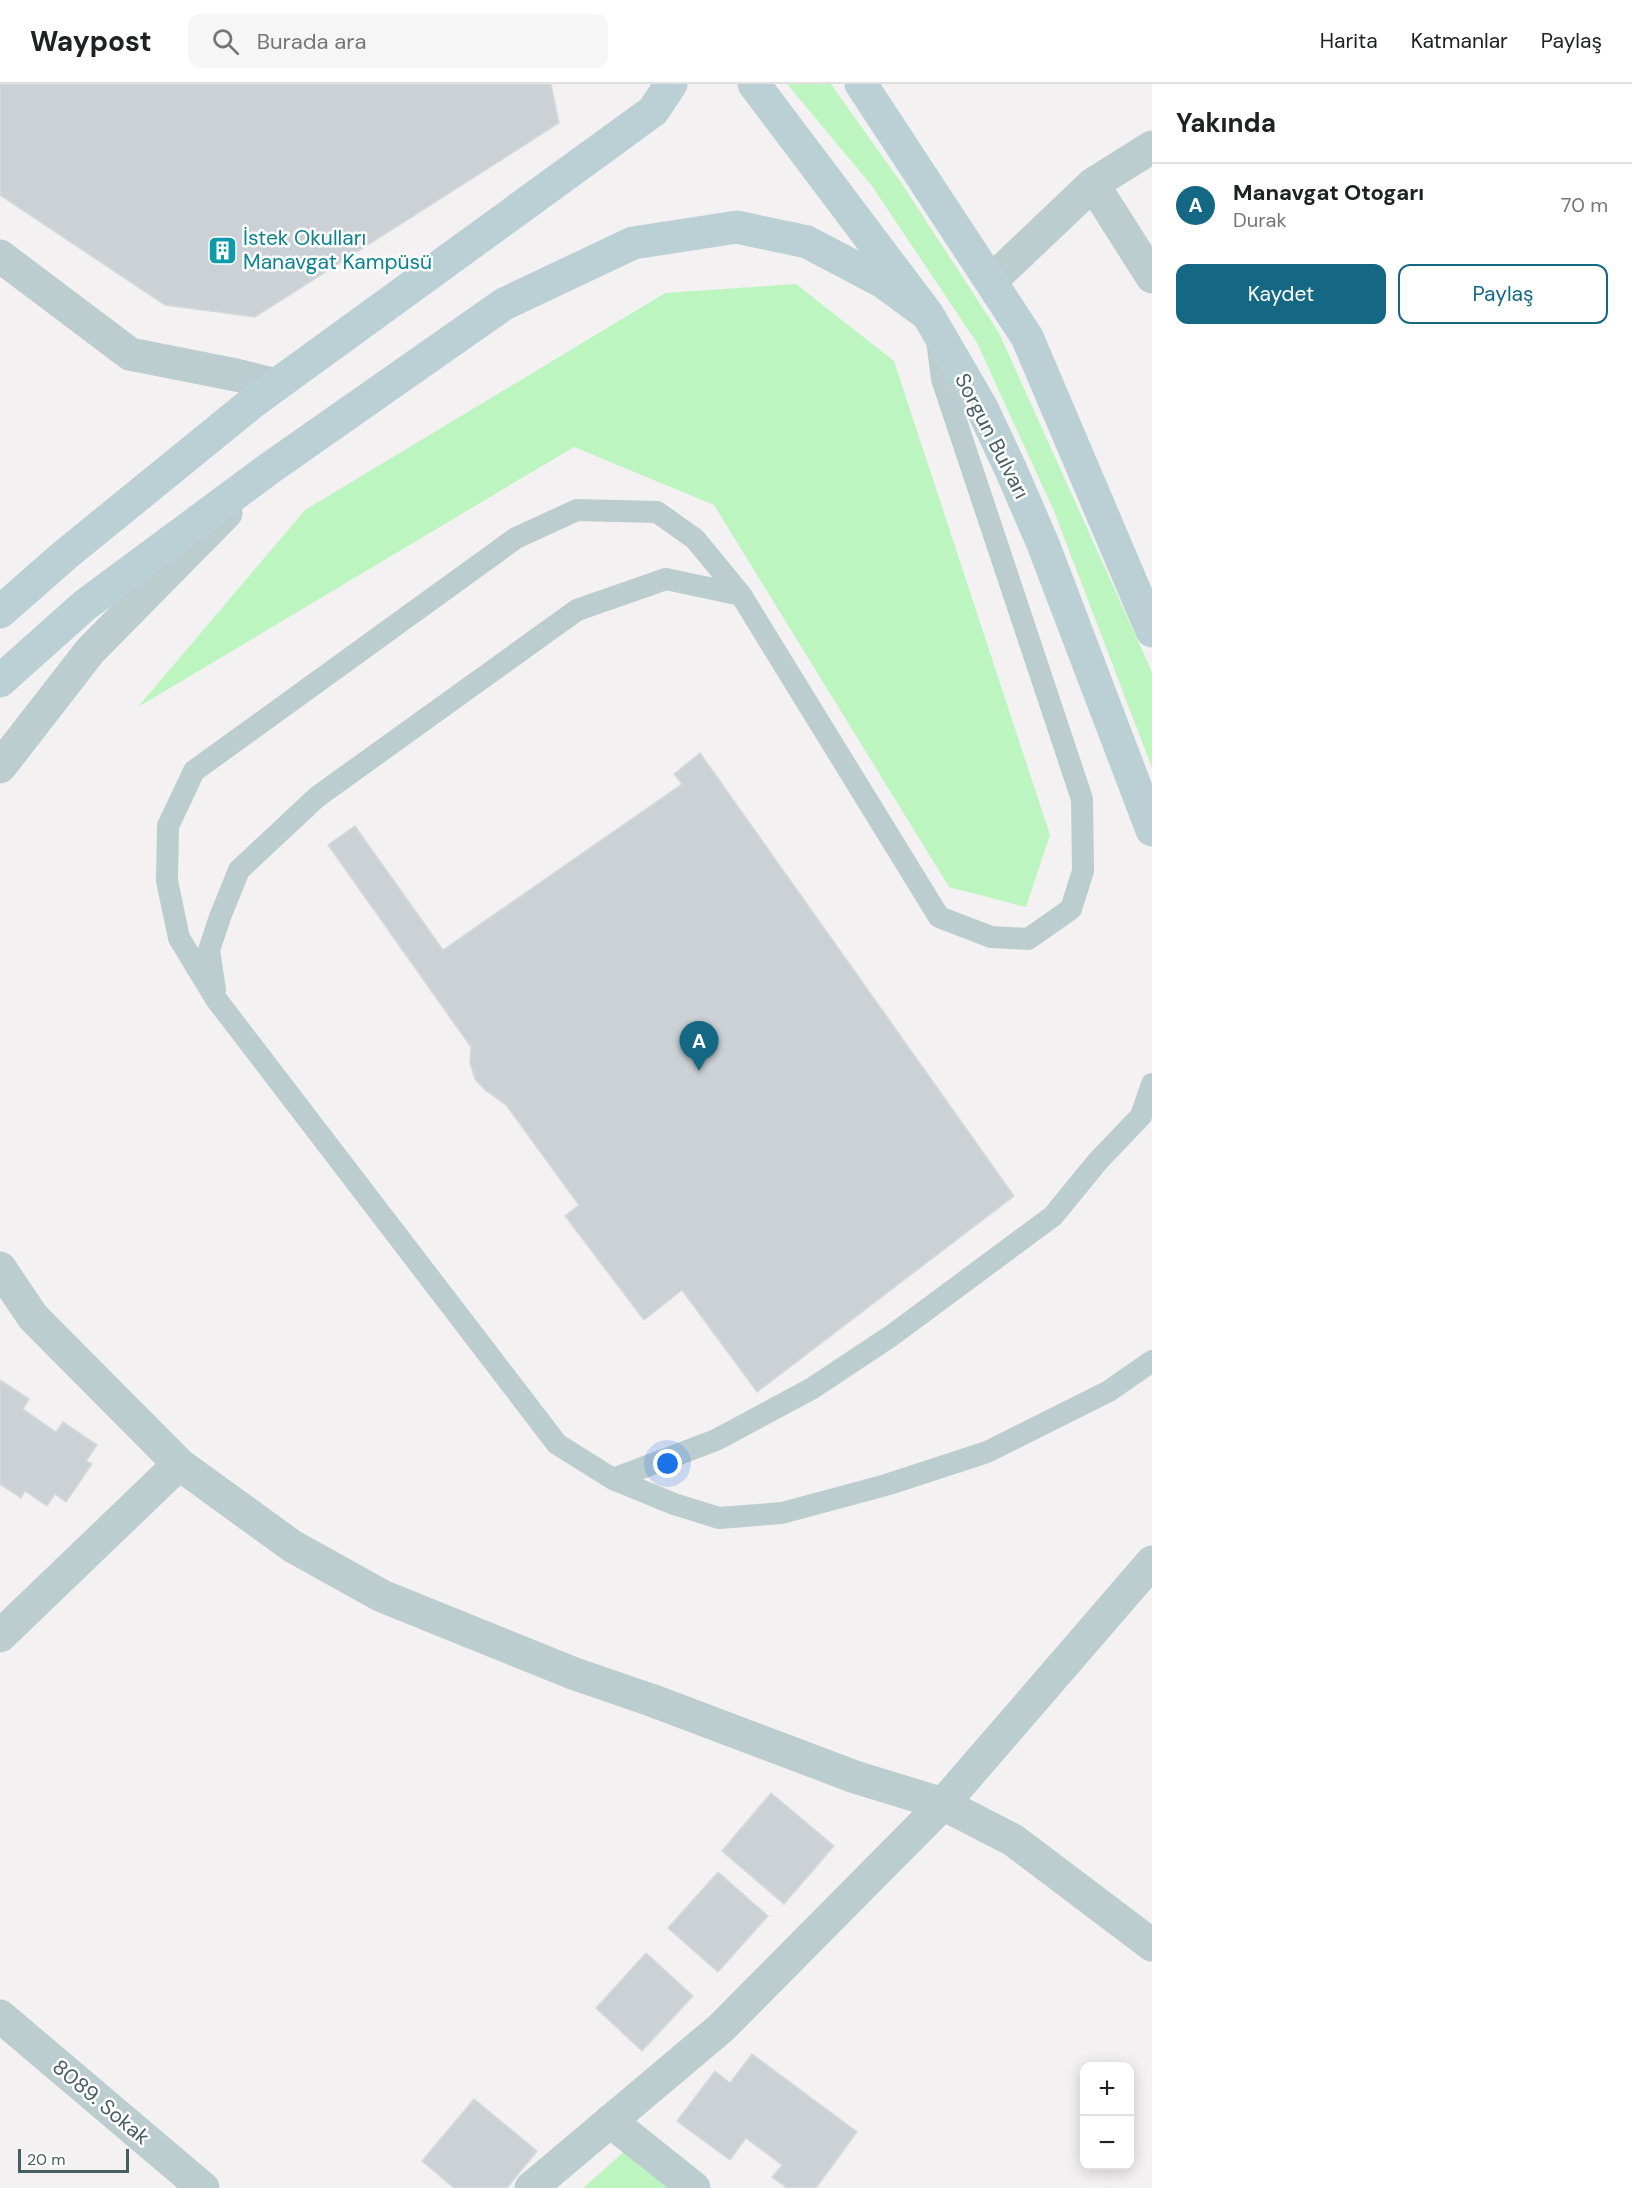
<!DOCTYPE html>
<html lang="tr">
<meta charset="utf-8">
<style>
:root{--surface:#fff;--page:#f6f6f6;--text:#202124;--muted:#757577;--line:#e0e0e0;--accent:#146884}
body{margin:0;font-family:"DM Sans",sans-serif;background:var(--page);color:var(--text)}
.controls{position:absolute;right:18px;bottom:18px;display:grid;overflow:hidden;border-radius:12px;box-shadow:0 3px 15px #0003}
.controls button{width:54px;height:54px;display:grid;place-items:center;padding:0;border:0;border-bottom:2px solid var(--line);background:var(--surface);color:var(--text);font:30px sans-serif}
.scale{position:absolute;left:18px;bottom:15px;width:111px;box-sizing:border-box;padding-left:6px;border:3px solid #475d61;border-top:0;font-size:16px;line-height:21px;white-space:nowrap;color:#475d61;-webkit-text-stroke:4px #fff;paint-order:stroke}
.you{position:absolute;left:668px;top:1380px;width:21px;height:21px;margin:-15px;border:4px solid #fff;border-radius:50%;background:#1a73e8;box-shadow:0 0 0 9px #1a73e833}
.badge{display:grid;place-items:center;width:39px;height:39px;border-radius:50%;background:var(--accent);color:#fff;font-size:20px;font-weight:700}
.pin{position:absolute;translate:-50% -50px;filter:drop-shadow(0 2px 3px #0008)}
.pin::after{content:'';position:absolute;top:32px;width:21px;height:18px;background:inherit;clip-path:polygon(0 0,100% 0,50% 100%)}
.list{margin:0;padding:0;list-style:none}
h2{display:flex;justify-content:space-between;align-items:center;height:78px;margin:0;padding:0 24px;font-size:26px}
h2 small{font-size:20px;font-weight:400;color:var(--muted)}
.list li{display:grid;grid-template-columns:39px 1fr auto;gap:18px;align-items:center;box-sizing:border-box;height:84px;padding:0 24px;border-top:2px solid var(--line)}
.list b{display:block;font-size:22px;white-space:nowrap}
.list p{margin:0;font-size:20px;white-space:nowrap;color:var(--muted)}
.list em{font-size:20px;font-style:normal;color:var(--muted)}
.actions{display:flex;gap:12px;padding:18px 24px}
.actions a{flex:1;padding:14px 0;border:2px solid var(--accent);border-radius:12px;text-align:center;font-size:21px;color:var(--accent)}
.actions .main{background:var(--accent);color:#fff}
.icon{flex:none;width:33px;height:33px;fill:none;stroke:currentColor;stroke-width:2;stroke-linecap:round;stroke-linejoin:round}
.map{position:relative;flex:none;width:1152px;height:2104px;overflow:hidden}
header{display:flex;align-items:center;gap:36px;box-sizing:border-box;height:84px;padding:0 30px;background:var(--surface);border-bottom:2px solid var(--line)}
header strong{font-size:28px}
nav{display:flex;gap:33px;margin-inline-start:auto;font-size:21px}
.search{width:420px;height:54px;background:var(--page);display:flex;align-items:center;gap:15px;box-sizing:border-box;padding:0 21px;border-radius:12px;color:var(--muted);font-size:22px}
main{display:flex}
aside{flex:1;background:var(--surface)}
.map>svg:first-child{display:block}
.green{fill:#bdf5c0}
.building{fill:#cbd1d4;stroke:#d5dadd;stroke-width:1.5}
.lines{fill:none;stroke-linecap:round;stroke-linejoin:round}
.lane{stroke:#bbcdcf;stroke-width:22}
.street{stroke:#bbcdcf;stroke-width:33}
.secondary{stroke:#bbd0d5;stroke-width:33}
.labels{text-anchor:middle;stroke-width:5;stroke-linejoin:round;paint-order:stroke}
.culture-label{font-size:21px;fill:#0d838f;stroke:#fff;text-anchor:start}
.street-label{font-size:21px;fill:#475d61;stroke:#fff}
</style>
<header>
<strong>Waypost</strong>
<div class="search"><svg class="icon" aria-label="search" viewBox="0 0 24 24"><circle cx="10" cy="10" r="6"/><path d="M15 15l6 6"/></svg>Burada ara</div>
<nav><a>Harita</a><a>Katmanlar</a><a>Paylaş</a></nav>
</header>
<main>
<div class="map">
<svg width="1152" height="2104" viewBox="0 0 1152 2104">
<rect width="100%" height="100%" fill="#f4f1f2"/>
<path class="green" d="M787,0H831L902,100L999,249L1152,588V684L1054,427L977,259L872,102Z
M796,200L894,277L1050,751L1026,823L949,803L714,421L574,363L138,623L305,426L665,209Z
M625,2067L670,2104H583Z"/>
<path class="building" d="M0,0H551L559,39L255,233L165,221L0,111Z
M700,669L1014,1112L757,1308L682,1206L644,1236L565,1132L579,1121L506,1021L485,1006L475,995L470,979L471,963L328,761L355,742L443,866L682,700L674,690Z
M0,1296L29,1315L23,1325L56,1348L63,1338L97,1361L86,1377L92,1380L66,1418L55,1410L47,1422L25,1407L21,1414L0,1400Z
M771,1709L834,1762L784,1820L722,1767Z
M718,1788L768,1832L718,1888L668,1844Z
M646,1869L693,1912L642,1967L596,1924Z
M752,1970L857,2048L816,2104H787L772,2093L782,2081L746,2054L730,2076L677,2037L715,1987L730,1999Z
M474,2015L537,2067L507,2104H454L422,2077Z"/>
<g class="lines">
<path class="lane" d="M937,256L942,295L1082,715L1083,787L1071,825L1028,855L991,853L939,833L741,511L695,455L657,428L577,426L516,454L194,687L168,742L167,797L179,854L216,915L557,1360L613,1395L674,1420L719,1434L782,1429L886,1401L987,1368L1109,1307L1152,1277
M215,906L209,866L220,833L239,786L317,713L577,526L666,495L741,511
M613,1395L716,1356L811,1305L891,1252L1053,1132L1098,1077L1141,1032L1152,1000"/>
<path class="street" d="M1093,100L1152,193
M0,172L130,270L236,291L276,301
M991,197L1093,100L1152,63
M0,683L90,567L226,429
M0,1184L33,1233L179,1380L292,1462L382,1512L575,1590L651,1616L855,1693L943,1720L1013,1756L1152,1861
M0,1552L179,1380
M0,1932L203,2104
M610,2037L694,2104
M531,2104L721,1944L943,1720L1152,1478"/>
<path class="secondary" d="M754,0L928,231L982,324L1011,386L1043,460L1152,746
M861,0L1027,253L1152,547
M0,528L65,471L253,318L653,27L671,0
M0,597L85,521L270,384L504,220L633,159L737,143L807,158L883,198L928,231"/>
</g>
<defs>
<symbol id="building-square" viewBox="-11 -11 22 22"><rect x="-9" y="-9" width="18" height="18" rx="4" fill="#0f9aa8" stroke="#fff"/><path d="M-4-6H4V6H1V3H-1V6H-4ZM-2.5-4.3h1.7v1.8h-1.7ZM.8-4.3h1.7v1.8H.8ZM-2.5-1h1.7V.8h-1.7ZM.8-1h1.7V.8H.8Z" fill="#fff"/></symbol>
</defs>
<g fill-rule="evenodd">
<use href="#building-square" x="206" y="150" width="33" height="33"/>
</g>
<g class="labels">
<g class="culture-label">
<text x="243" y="161">İstek Okulları<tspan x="243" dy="24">Manavgat Kampüsü</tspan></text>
</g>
<g class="street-label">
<text transform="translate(992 352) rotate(63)" y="7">Sorgun Bulvarı</text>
<text transform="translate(101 2018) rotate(40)" y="7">8089. Sokak</text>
</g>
</g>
</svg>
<div class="controls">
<button>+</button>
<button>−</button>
</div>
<div class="scale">20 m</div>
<div class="you"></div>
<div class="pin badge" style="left:699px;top:987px">A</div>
</div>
<aside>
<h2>Yakında<small></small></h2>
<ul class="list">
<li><span class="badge">A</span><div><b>Manavgat Otogarı</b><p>Durak</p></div><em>70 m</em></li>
</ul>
<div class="actions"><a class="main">Kaydet</a><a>Paylaş</a></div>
</aside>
</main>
